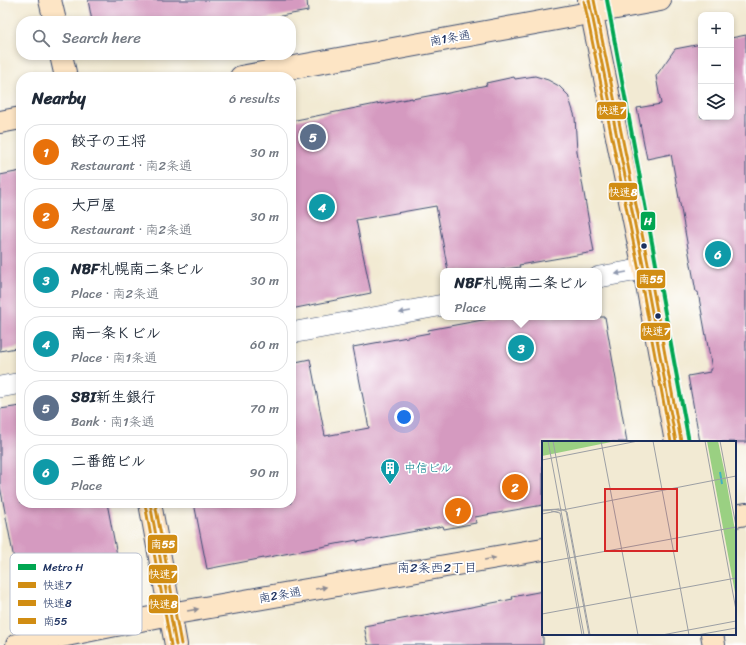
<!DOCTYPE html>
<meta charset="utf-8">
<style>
:root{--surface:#fff;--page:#f2f2f3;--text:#1f2937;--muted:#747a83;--line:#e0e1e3;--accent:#ea580c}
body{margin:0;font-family:Sriracha,"Klee One",sans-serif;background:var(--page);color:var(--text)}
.controls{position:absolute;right:12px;top:12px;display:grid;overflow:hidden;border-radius:8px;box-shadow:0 2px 6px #0003}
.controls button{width:36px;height:36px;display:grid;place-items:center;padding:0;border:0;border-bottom:1px solid var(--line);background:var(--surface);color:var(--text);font:20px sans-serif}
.you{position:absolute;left:404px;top:417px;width:14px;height:14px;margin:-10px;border:3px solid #fff;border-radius:50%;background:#1a73e8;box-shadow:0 0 0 6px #1a73e833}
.badge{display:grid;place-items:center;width:26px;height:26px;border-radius:50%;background:var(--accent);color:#fff;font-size:13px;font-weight:700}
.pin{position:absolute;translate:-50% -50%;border:2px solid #fff;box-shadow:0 1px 4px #0006}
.popup{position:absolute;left:440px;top:268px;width:162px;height:52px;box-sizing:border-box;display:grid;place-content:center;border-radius:8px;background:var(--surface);filter:drop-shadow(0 1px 3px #0005);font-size:13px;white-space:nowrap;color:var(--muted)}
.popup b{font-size:15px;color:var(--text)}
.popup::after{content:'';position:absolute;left:50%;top:100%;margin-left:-8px;border:8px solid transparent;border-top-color:var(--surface)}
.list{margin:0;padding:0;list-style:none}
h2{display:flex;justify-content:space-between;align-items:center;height:52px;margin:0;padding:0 16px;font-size:17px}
h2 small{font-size:13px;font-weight:400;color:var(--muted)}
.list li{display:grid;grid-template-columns:26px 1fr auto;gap:12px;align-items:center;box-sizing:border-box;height:56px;margin:0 8px 8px;padding:0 8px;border:1px solid var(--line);border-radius:16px}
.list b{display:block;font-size:15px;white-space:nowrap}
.list p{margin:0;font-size:13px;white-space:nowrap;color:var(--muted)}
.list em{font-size:13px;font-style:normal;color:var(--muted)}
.icon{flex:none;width:22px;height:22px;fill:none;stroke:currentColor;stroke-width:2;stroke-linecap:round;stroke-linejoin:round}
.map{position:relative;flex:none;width:746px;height:645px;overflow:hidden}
.search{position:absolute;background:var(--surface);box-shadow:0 2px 6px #0003;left:16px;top:16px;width:280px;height:44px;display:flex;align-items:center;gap:10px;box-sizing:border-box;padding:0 14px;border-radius:16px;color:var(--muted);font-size:15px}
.panel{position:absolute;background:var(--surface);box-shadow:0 2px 6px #0003;left:16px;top:72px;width:280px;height:436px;border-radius:16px}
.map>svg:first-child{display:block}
.building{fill:#d59ac0}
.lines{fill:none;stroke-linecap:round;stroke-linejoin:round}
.street-casing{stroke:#3b4b70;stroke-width:22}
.secondary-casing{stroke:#3b4b70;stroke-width:24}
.street{stroke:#fff;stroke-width:21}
.secondary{stroke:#fde5c5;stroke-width:22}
.bus-1-casing{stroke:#fff;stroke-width:6}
.bus-2-casing{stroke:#fff;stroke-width:6}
.bus-3-casing{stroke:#fff;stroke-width:6}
.bus-1{stroke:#d18d13;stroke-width:3}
.bus-2{stroke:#d18d13;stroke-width:3}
.bus-3{stroke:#d18d13;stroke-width:3}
.metro-1-casing{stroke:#fff;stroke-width:7}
.metro-1{stroke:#00a651;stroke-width:4}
.oneway{fill:#8d97ae}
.oneway2{fill:#8c8a92}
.bus-dot{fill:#1b2f5e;stroke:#fff;stroke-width:1.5}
.labels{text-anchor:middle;stroke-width:3.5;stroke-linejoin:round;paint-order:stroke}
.street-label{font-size:12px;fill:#1b2f5e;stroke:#fff}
.culture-label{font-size:12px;fill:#0d838f;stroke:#fff;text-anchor:start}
.neighbourhood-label{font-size:13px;fill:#1b2f5e;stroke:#fff}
.inset-river{fill:none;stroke:#43b1c0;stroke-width:2}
.inset-road{fill:none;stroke:#9c9fa4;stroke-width:1}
.view{fill:#d62828;fill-opacity:0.15;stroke:#d62828;stroke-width:2}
.inset-edge{fill:none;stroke:#1b2f5e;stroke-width:2}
.key{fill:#fff;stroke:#bbc1cf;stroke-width:1}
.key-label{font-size:11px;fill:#1b2f5e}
.line-badge{stroke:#fff;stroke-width:1.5}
.badge-label{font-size:11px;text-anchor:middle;font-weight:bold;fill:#fff}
</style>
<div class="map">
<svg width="746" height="645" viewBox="0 0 746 645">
<rect width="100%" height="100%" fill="#fff"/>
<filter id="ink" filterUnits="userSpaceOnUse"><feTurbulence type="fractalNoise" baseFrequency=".025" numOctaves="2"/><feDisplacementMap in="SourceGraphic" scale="8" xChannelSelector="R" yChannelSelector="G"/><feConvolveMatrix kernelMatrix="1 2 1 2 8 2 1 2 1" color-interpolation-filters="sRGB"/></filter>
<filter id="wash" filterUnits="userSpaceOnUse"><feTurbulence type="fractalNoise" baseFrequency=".012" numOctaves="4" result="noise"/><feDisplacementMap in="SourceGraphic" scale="16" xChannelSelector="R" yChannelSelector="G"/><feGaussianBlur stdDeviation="0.9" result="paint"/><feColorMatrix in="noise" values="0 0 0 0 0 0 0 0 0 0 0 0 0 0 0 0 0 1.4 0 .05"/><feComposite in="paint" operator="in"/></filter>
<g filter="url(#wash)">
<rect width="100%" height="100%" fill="#f2ead3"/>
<g id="blocks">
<path class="building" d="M88,0H307L308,11L253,21H92Z
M746,35V442H700L688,376L710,372V369H712L698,292H696L671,154L647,159L637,108L661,104L656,76L675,49L701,44V117H731V38Z
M535,76L548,80L559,86L568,95L575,117L577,152L594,252L519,265L520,267L495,271H448L436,206L356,220L371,293L291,309V121L381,103V104L412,98V99L444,93V94L487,85L486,83L514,77L515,79Z
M21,171V347L0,351V175Z
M499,317H605L627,442H543V505L475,517L476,523L444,529L443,526L357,542V540L207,569L194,503H291V363L310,359L325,436L369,428L353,347L429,333L428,330Z
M21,406V503H107L123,586L23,606L0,486V409Z
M543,591V645H368L364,626L435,613V614L513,599L512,597Z"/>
</g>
</g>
<g filter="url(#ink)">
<use href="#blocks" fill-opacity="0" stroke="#3b4b70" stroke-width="1"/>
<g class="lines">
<defs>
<path id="street" d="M599,277L644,269
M291,333L443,305
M0,387L21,383"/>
<path id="secondary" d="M50,0L55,21
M589,0L644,269L676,442
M61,55L66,77
M241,77L660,0
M0,122L21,118
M150,503L176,645
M735,516L746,514
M712,634L714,645
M17,645L170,614L543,549"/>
</defs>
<use href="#street" class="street-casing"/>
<use href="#secondary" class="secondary-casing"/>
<use href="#street" class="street"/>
<use href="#secondary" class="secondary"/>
<defs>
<path id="bus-1" d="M589,0L644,269L676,442
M150,503L176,645"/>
<path id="bus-2" d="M584,1L639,270L671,442
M145,504L171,645"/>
<path id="bus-3" d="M594,0L649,268L681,441
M155,503L181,644"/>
</defs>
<use href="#bus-1" class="bus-1-casing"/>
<use href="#bus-2" class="bus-2-casing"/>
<use href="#bus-3" class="bus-3-casing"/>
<use href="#bus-1" class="bus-1"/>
<use href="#bus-2" class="bus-2"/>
<use href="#bus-3" class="bus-3"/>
<defs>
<path id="metro-1" d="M607,0L689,442"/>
</defs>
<use href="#metro-1" class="metro-1-casing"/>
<use href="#metro-1" class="metro-1"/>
</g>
<defs><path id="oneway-solid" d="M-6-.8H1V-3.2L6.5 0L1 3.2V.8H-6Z"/></defs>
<g class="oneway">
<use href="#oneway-solid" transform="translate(621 273) rotate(170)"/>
<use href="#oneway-solid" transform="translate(405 312) rotate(170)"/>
</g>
<g class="oneway2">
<use href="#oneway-solid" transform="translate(490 559) rotate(-10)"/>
<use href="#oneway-solid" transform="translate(321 588) rotate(-10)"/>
<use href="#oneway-solid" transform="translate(193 610) rotate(-10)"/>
</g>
</g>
<defs>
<symbol id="building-pin" viewBox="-11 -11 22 30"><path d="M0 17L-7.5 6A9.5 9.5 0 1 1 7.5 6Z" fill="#0f9aa8" stroke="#fff"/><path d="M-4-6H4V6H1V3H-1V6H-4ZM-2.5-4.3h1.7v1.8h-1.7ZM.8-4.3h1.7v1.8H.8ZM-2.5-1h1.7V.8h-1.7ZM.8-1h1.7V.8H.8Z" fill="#fff"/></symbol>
</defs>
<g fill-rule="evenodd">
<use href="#building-pin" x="379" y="457" width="22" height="30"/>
</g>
<g class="bus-dot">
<circle cx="644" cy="246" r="3.5"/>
<circle cx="658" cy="316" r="3.5"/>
</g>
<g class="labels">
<g class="street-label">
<text transform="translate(450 38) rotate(-10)" y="4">南1条通</text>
<text transform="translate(280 595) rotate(-10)" y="4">南2条通</text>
</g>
<g class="culture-label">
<text x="404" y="472">中信ビル</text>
</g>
<g class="neighbourhood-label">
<text x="437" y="572">南2条西2丁目</text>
</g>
</g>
<g transform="translate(542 441)">
<rect width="194" height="194" fill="#f2ead3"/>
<path d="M0,0H74L0,15ZM165,0H176L183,33L194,95V157Z" fill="#9ad082"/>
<path class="inset-river" d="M178,31L180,43"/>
<path class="inset-road" d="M6,0L42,194M11,0L47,194M59,0L96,194M111,0L147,194M163,0L194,169M178,0L194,85M0,19L96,0M0,69L17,68M0,70L19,68L25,71L48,194M9,70L18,72L40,194M0,73L194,35M0,122L194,86M0,173L194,137M120,194L194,180M155,194L194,187"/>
<path class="view" d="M63,48H135V110H63Z"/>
<rect width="194" height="194" class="inset-edge"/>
</g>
<rect x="10" y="553" width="132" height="82" rx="6" class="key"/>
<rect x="18" y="564" width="18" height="6" fill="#00a651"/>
<rect x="18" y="582" width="18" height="6" fill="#d18d13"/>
<rect x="18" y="600" width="18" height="6" fill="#d18d13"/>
<rect x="18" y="618" width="18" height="6" fill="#d18d13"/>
<g class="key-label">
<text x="43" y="571">Metro H</text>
<text x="43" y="589">快速7</text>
<text x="43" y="607">快速8</text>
<text x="43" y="625">南55</text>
</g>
<g class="line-badge">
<rect x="596" y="101" width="31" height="19" rx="4" fill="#d18d13"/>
<rect x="608" y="182" width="30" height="19" rx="4" fill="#d18d13"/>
<rect x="640" y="211" width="16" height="20" rx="4" fill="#00a651"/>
<rect x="636" y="269" width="30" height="20" rx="4" fill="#d18d13"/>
<rect x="640" y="322" width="31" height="19" rx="4" fill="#d18d13"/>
<rect x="147" y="534" width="31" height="20" rx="4" fill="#d18d13"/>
<rect x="148" y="564" width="30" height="20" rx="4" fill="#d18d13"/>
<rect x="148" y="594" width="31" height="20" rx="4" fill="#d18d13"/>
</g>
<g class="badge-label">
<text x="612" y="114">快速7</text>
<text x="623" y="196">快速8</text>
<text x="648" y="225">H</text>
<text x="651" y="283">南55</text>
<text x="656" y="335">快速7</text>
<text x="163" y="548">南55</text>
<text x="163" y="578">快速7</text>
<text x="163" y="608">快速8</text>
</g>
</svg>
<div class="controls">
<button>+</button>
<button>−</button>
<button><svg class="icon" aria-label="layers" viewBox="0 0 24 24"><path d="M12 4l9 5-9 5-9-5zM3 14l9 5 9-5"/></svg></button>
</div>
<div class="you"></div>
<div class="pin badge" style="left:458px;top:511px;background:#e8710a">1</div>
<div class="pin badge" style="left:515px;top:487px;background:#e8710a">2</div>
<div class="pin badge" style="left:521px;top:348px;background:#0f9aa8">3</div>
<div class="popup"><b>NBF札幌南二条ビル</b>Place</div>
<div class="pin badge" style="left:322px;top:207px;background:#0f9aa8">4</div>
<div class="pin badge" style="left:313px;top:137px;background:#5c6f8a">5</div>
<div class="pin badge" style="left:718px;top:254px;background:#0f9aa8">6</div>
<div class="search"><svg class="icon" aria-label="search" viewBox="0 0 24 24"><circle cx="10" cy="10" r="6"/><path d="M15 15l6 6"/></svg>Search here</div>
<section class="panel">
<h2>Nearby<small>6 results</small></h2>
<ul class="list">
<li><span class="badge" style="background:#e8710a">1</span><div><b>餃子の王将</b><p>Restaurant · 南2条通</p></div><em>30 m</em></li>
<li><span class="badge" style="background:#e8710a">2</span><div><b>大戸屋</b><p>Restaurant · 南2条通</p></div><em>30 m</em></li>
<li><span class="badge" style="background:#0f9aa8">3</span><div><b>NBF札幌南二条ビル</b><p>Place · 南2条通</p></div><em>30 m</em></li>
<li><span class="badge" style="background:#0f9aa8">4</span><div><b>南一条Ｋビル</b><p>Place · 南1条通</p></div><em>60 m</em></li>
<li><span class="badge" style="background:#5c6f8a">5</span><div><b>SBI新生銀行</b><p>Bank · 南1条通</p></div><em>70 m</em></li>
<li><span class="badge" style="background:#0f9aa8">6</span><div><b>二番館ビル</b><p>Place</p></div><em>90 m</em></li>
</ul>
</section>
</div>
